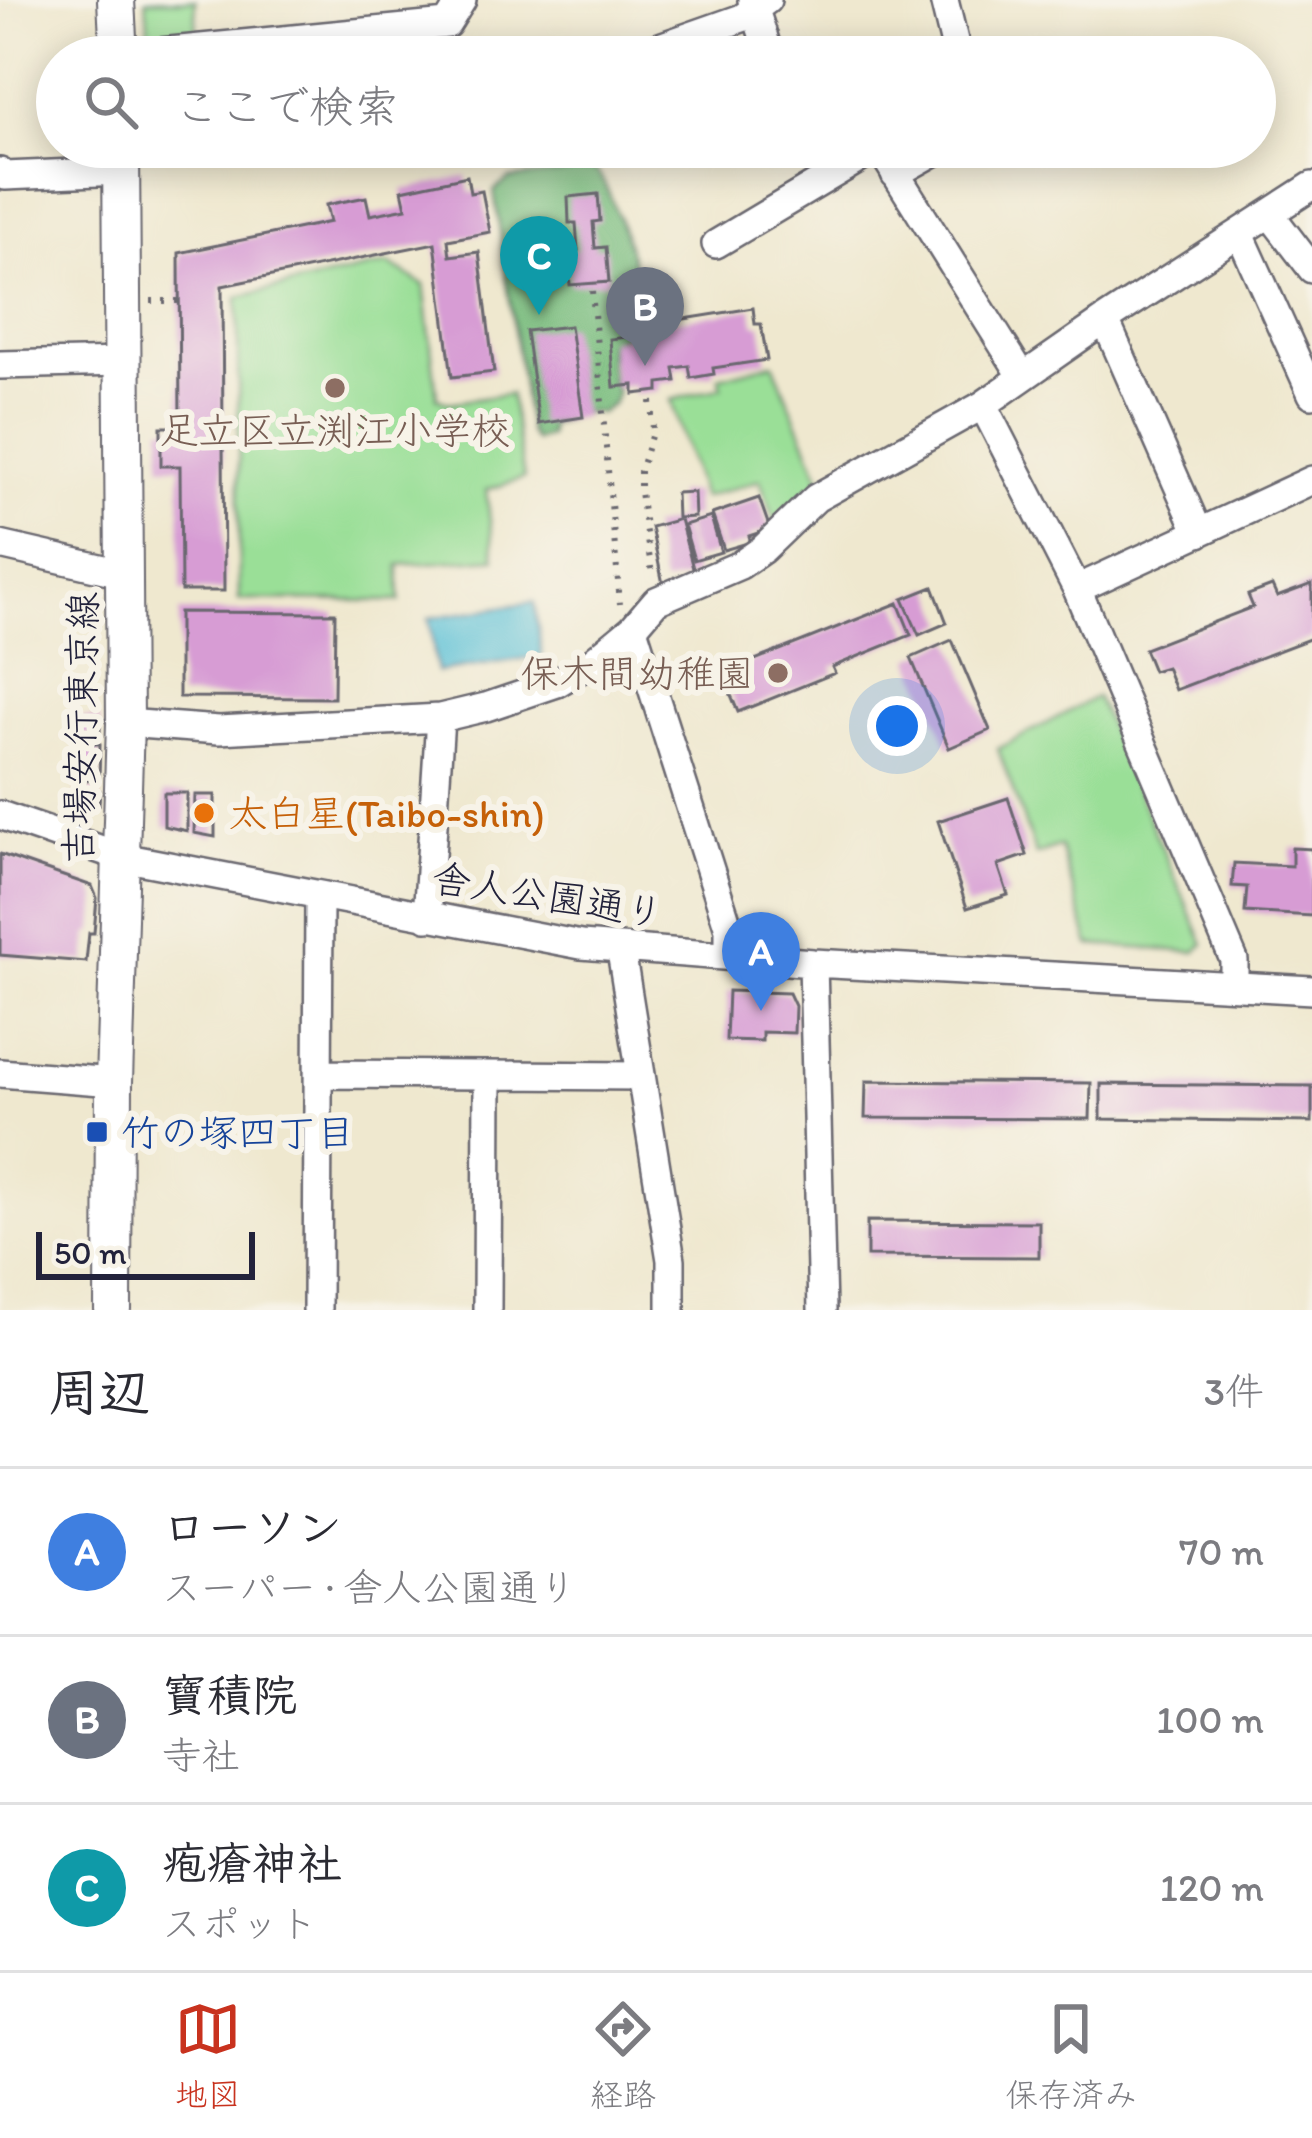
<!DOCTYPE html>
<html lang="ja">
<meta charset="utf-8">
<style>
:root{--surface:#fff;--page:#f7f7f7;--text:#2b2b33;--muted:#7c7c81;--line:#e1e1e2;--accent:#c8321e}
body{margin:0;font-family:Itim,"Klee One",sans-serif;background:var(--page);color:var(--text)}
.scale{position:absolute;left:36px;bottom:30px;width:219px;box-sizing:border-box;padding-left:12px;border:6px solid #22223b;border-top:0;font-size:33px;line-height:42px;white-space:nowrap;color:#22223b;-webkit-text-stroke:9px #f7f3e8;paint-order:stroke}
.you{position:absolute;left:897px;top:726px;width:42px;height:42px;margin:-30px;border:9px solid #fff;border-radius:50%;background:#1a73e8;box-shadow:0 0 0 18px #1a73e833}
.badge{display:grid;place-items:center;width:78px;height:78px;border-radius:50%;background:var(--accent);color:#fff;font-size:39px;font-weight:700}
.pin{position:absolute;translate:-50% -99px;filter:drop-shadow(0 3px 6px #0008)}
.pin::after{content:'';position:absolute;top:63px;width:42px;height:36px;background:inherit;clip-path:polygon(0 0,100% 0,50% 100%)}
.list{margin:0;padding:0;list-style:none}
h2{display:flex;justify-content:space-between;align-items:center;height:156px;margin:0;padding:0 48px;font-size:51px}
h2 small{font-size:39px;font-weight:400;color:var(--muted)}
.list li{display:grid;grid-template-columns:78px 1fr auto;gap:36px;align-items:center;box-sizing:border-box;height:168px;padding:0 48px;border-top:3px solid var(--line)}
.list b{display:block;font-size:45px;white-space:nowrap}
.list p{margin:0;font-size:39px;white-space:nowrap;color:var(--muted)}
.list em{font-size:39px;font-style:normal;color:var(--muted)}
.icon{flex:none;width:66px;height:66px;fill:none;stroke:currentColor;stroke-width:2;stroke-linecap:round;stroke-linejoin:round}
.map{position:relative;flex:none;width:1312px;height:1310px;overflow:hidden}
.search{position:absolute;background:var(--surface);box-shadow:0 6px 30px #0003;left:36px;right:36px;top:36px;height:132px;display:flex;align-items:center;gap:30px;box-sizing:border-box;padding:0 42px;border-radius:66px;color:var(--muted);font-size:45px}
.sheet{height:660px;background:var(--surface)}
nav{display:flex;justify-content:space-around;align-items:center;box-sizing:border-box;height:168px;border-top:3px solid var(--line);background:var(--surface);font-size:33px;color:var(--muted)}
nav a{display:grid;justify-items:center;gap:6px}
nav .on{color:var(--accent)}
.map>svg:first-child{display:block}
.green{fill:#9adf97;stroke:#5e8069;stroke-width:3}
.forest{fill:#7bbe80;stroke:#4e705e;stroke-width:3}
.water{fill:#59c0d6;stroke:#3e7188;stroke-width:3}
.building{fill:#d79cd4}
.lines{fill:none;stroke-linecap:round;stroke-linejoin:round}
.minor-casing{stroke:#6a676f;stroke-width:32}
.major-casing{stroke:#6a676f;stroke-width:40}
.path{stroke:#6a676f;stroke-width:6;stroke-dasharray:3 9;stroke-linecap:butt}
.minor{stroke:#fff;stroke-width:27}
.major{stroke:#fff;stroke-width:36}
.education-dot{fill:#8d6e63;stroke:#f7f3e8;stroke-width:4.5}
.food-dot{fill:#e8710a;stroke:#f7f3e8;stroke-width:4.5}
.transit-dot{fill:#1a4fb4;stroke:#f7f3e8;stroke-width:4.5}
.labels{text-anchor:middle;stroke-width:12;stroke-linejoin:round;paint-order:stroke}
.education-label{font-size:39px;fill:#785e54;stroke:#f7f3e8}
.street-label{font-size:39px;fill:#22223b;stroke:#f7f3e8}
.food-label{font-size:39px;fill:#c56008;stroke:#f7f3e8;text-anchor:start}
.transit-label{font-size:39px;fill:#164399;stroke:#f7f3e8;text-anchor:start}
</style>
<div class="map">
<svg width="1312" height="1310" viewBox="0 0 1312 1310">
<rect width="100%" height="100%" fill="#f7f3e8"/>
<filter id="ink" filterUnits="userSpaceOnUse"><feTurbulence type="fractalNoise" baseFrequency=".00833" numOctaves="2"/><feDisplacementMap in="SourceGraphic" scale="24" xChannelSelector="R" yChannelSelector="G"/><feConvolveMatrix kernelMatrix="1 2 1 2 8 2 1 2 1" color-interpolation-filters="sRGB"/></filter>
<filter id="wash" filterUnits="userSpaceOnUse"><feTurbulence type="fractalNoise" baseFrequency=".004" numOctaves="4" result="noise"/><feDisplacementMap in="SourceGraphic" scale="48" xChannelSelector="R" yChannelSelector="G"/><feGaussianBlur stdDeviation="2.7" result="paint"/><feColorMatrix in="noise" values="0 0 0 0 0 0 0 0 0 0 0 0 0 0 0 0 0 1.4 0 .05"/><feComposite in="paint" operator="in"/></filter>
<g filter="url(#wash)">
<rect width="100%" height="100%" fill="#efe8cf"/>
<path class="green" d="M146,0H195L197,36L149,39Z
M388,264L424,285L437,398L449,403L510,394L524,478L486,490L495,558L399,565L400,601L239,600L238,297Z
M773,363L822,481L776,524L760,480L702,498L671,400L722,387L719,377Z
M1096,697L1204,944L1196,952L1090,945L1060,846L1036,855L998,749Z"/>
<path class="forest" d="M595,169C612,188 645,287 639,311C634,329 624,336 608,343L611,380L617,392L614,402L601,413L587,412L549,425V436L535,441L529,432L494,191L509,179Z"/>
<path class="water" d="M534,602L542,656L437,672L429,618Z"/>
<g id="blocks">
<path class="building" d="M467,176L470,193L482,191L490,232L448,240L450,256L479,252L494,372L452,377L435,243L222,286L224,591H181L180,466H161V427H180L179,253L330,222L326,205L366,197L370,215L406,208L402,190Z
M598,194L600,221L593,222L595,248L606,247L609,282L570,285L567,250H578L576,223H569L568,197Z
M753,308L755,324H761L767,360L713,368L714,374L691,378L689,366L674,368L676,381L659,383V391L634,394V385L614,387L610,339L628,337V328Z
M570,326L583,417L539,424L526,331Z
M694,492L695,517L677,518L676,493Z
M759,498L770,529L749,536L751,542L724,550L712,514Z
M711,517L721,552L694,560L684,525Z
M680,519L695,576L663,584L651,527Z
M1312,584V638L1175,690L1166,667L1153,671L1144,649L1253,607L1248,595L1272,586L1277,597Z
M933,587L947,623L919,635L903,599Z
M898,603L911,635L832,667L835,673L738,712L722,673Z
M179,612L335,613L334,698L179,697Z
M952,640L990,730L949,748L911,658Z
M77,718H100V735L77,734Z
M76,744H100L99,780H76Z
M76,790L100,791L99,805L76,801Z
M164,793H187V831L164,826Z
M195,795H215V837L194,833Z
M1008,798L1027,855L998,865L1008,895L967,908L938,821Z
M1292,848L1312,849V916L1245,912L1247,887L1232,886L1234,863L1292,866Z
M0,854L92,886L97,898L94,933H89L86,962L0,955Z
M728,991L789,993L795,1006L794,1033L762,1032V1041L726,1040Z
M866,1081L1091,1083L1090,1119L865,1118Z
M1101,1084L1312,1086V1122L1101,1119Z
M867,1221L1039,1222V1257L867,1256Z"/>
</g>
</g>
<g filter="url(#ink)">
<use href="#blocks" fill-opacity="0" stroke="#6a676f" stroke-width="3"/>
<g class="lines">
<defs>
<path id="minor" d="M752,0L770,57
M944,0L958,57
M119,56L447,24L462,0
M631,57L742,18L767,0
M879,147L1023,377
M0,172L5,176L122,171
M895,174L943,147
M1270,214L1312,269
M1240,234L1312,394
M716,244L879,147
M1105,320L1199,533
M0,365L122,362
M983,405L1077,589L1234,960V985
M0,545L126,574
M1077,589L1312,480
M633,628L729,929V956
M125,723L219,730L440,718L486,707L557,683L592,662L633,628L656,601L740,565L763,549L816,498L983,405L1105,320L1312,186
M0,815L122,857L581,945L813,963L1312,990
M427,917L440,718
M621,951L671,1260V1310
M813,963L822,1310
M0,1073L114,1082
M320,1074L640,1076
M317,1310L319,897
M487,1310L488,1076"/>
<path id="major" d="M116,0L119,57
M113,1310L114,1082L125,723L121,147"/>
</defs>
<use href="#minor" class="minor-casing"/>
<use href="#major" class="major-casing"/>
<path class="path" d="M592,291L620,604
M151,301H179
M651,401L653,430L640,471V492L652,574"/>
<use href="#minor" class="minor"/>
<use href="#major" class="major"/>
</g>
</g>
<g class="education-dot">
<circle cx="335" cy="388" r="12"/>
<circle cx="778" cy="673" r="12"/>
</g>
<circle class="food-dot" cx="204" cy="813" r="12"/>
<rect class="transit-dot" x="85" y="1120" width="24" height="24" rx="6"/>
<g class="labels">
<g class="education-label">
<text x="335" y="444">足立区立渕江小学校</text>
<text x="754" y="687" text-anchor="end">保木間幼稚園</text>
</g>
<g class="street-label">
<text transform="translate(80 728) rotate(-89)" y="14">吉場安行東京線</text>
<text transform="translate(548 895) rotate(9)" y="14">舎人公園通り</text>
</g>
<g class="food-label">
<text x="228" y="827">太白星(Taibo-shin)</text>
</g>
<g class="transit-label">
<text x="121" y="1146">竹の塚四丁目</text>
</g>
</g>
</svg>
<div class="scale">50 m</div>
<div class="you"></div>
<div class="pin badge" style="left:761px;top:1011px;background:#3f7fe0">A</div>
<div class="pin badge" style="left:645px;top:366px;background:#6b7280">B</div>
<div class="pin badge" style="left:539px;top:315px;background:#0f9aa8">C</div>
<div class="search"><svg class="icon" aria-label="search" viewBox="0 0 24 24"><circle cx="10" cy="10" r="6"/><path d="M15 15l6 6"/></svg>ここで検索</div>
</div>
<section class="sheet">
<h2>周辺<small>3件</small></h2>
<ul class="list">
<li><span class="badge" style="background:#3f7fe0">A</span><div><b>ローソン</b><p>スーパー · 舎人公園通り</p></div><em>70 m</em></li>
<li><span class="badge" style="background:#6b7280">B</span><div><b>寶積院</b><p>寺社</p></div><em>100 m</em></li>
<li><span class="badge" style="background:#0f9aa8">C</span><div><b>疱瘡神社</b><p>スポット</p></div><em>120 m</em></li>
</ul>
</section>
<nav>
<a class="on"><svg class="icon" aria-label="map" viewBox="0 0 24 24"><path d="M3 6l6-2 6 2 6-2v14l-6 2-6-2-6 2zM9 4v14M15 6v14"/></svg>地図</a>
<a><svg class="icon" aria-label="directions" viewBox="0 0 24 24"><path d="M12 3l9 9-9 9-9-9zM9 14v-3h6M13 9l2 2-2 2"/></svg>経路</a>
<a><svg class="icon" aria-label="saved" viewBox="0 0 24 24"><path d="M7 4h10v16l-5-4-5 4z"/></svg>保存済み</a>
</nav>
